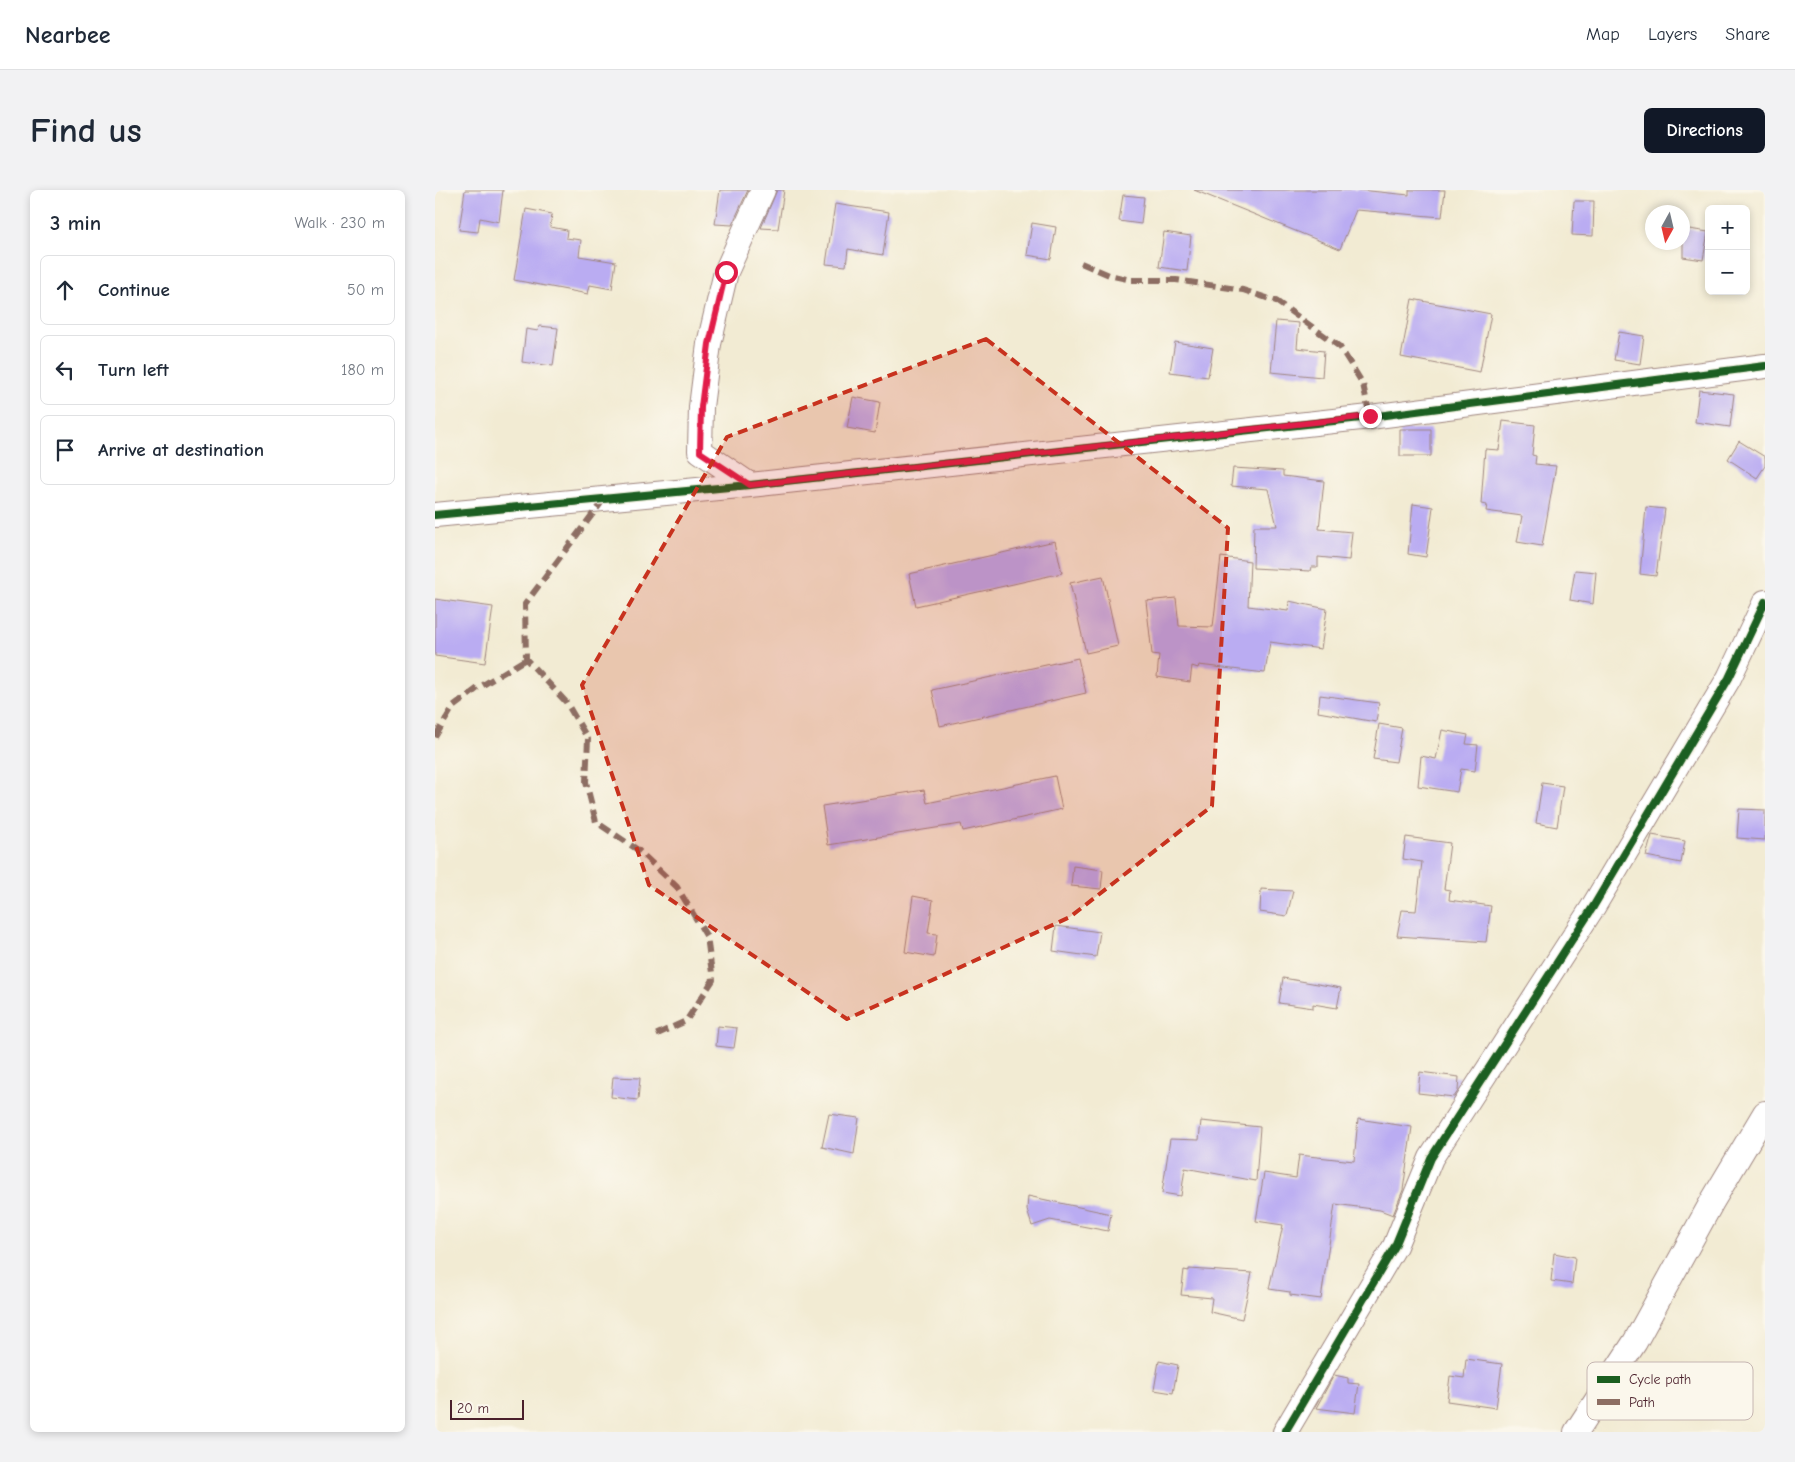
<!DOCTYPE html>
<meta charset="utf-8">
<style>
:root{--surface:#fff;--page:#f2f2f3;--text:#1f2937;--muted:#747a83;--line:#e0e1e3;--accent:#111827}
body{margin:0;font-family:"Comic Neue",sans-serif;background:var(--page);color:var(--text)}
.controls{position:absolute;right:15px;top:15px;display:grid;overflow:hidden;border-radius:8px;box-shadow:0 2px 8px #0003}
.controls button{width:45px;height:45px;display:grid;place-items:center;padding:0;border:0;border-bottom:1px solid var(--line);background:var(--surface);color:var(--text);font:25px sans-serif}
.compass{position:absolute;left:1210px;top:15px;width:45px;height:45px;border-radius:50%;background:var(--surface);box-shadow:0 2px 8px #0003;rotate:188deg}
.scale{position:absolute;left:15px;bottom:12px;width:74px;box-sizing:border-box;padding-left:5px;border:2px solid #4a1f2b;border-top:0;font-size:14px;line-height:18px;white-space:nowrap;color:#4a1f2b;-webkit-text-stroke:4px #fbf7ec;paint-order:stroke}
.stop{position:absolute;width:15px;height:15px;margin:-11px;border:4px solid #e11d48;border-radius:50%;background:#fff}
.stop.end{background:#e11d48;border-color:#fff;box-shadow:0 1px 5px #0008}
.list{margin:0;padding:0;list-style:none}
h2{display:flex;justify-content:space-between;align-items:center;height:65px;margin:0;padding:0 20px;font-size:21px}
h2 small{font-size:16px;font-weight:400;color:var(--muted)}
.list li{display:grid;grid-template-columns:32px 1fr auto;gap:15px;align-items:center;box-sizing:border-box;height:70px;margin:0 10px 10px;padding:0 10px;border:1px solid var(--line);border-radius:8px}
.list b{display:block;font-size:19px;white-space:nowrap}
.list em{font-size:16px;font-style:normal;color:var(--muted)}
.icon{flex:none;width:28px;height:28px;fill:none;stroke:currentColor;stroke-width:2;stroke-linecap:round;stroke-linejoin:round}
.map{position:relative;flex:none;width:1330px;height:1242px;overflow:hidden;border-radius:8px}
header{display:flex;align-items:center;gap:30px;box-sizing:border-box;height:70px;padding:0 25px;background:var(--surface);border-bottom:1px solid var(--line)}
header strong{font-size:24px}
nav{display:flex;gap:28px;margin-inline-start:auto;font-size:18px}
.intro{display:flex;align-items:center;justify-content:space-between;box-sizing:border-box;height:120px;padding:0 30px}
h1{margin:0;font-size:35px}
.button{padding:12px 22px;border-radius:8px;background:var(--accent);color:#fff;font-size:18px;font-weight:700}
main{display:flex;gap:30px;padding:0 30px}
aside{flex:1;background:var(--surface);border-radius:8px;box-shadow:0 2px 8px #0003}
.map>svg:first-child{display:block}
.building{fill:#baacf2}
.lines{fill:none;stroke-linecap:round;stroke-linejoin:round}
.minor-casing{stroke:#9e857f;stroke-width:26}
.minor{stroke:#fff;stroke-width:24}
.quiet{stroke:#8d6e63;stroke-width:6;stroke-dasharray:12 6;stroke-linecap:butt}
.cycleway-casing{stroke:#fbf7ec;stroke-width:11}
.cycleway{stroke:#1b5e20;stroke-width:8}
.route{stroke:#e11d48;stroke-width:6}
.marked{fill:#c8321e;fill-opacity:0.2;stroke:#c8321e;stroke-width:4;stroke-dasharray:10 6;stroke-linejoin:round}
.key{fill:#fbf7ec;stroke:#c6b6b2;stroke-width:1}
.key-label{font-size:14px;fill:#4a1f2b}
</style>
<header>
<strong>Nearbee</strong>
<nav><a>Map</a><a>Layers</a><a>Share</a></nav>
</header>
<div class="intro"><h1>Find us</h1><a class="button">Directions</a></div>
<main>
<aside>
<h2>3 min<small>Walk · 230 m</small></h2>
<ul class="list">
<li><svg class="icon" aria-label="ahead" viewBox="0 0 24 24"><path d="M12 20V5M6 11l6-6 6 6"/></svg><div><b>Continue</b></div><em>50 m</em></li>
<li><svg class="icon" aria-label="left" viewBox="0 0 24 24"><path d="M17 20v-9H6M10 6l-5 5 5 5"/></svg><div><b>Turn left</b></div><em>180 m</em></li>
<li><svg class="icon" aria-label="arrive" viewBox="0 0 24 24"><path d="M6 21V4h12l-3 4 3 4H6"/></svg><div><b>Arrive at destination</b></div></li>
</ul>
</aside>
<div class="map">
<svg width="1330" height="1242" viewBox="0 0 1330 1242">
<rect width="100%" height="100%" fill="#fbf7ec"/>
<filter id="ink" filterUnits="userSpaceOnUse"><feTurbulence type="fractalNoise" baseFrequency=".02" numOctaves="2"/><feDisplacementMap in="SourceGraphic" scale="10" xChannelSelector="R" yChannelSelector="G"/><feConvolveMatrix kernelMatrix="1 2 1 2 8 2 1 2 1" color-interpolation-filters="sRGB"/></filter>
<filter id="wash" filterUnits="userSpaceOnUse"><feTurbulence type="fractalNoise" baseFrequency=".0096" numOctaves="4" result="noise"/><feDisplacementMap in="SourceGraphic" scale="20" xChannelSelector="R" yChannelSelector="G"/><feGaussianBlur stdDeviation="1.12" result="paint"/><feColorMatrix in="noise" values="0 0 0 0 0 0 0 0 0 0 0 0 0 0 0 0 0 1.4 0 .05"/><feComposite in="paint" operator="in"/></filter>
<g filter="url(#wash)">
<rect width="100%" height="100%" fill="#f2ebd3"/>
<g id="blocks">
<path class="building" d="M30,0H68L64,32L45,28L43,42L24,40Z
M285,0H313L297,35L280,34Z
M342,0H349L343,39L326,38Z
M759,0H925L974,5V0H1010L1007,27L921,20L905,59Z
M688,5L709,7L706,34L684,31Z
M1139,11H1159L1158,46L1137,45Z
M400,14L454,22L448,65L413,59L411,76L391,74Z
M91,19L117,24L115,37L132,40L131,48L146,50L144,66L181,72L177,99L155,95L153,104L79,90Z
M597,33L621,37L616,69L592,65Z
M1248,38L1273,42L1268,70L1248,67Z
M729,42L756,46L752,81L724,77Z
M977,109L1056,124L1045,182L966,167Z
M841,131L864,133L862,158L889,161L887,187L836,182Z
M104,136L123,138L118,176L87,172L91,139L103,141Z
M1184,142L1209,146L1205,174L1179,170Z
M740,152L778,158L773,187L735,182Z
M1264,200L1299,204L1295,237L1260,232Z
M418,207L445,212L440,243L412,238Z
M1068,231L1100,235L1097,265L1101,266L1100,274L1121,276L1107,356L1082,352L1087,326L1051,321L1052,315L1046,314L1050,259L1064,260Z
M965,239H996V266H965Z
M1304,251L1330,267V276L1322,288L1293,269Z
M798,278L848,281V286L889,291L884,339L917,342L914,370L883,367V377H876L875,381L818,378L819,336H842L833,299L796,296Z
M978,314L998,317L991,367L973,364Z
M1211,317L1230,319L1221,386L1205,384Z
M620,351L627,383L481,416L474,384Z
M786,367L815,371L813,416L853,421L854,411L892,419L886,459L835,452L830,483L764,475L763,478L757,476L755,492L722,487L724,465L717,464L711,411L741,408L744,436L778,437Z
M1140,380L1161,382L1158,414L1135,410Z
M668,386L683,456L651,463L635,393Z
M0,409L58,417L50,473L0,466Z
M643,468L651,503L505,536L497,500Z
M885,505L944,513L941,532L883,522Z
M944,534L967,538L961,572L938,569Z
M1007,540L1033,545L1031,554L1043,555L1040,581L1026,579L1022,602L983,596L986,566L1001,569Z
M620,586L627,619L528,641L526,634L393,655L387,616L489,600L492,613Z
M1107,593L1128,596L1122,637L1101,633Z
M1304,619L1330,620V650L1302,648Z
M1217,645L1250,651L1246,673L1211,666Z
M971,647L1015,653L1009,699L1015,700L1014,710L1056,716L1051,752L962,746L967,720L981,721L987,672L968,669Z
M638,676L668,680L666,699L636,696Z
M826,699L858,701L852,726L825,722Z
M478,706L498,710L493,743L502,744L499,767L470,762Z
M621,736L665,742L661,767L618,761Z
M848,788L906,798L902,818L878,814V818L844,813Z
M283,836L302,838L299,858L281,856Z
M985,882L1024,887L1023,901L1019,907L983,903Z
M178,887L205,888L203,910L176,907Z
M394,924L424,928L419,964L387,957Z
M923,929L977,937L968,1000L958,1025L945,1020L900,1014L886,1109L855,1105V1102L834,1099L848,1035L821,1031L829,983L861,988L864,965L919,971Z
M766,931L825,937L821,991L750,978L746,1006L727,1003L735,949L764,950Z
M593,1006L676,1024L673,1041L615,1030L597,1036L592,1020Z
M1119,1063L1140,1067L1137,1094L1116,1091Z
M754,1079L817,1083L807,1129L775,1122L777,1108L746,1105L749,1080L754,1081Z
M1031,1169L1067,1174L1061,1218L1012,1211L1015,1186L1029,1188Z
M724,1171L743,1175L738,1203L719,1200Z
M899,1185L913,1188V1193L924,1194L920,1223L881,1218Z"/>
</g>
</g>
<g filter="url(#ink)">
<use href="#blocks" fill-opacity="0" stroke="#9e857f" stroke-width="1"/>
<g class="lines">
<defs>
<path id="minor" d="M315,295L265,261L266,217L274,154L291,82L328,0
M0,325L315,295L935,227L1330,176
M850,1242L960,1056L996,968L1158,717L1294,488L1330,412
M1141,1242L1200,1152L1278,1010L1330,923"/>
</defs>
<use href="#minor" class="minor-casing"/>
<use href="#minor" class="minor"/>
<path class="quiet" d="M646,73L674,85L696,90H741L808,100L841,111L905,157L928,194L935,227
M169,309L90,414L91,469L131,512L153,549L151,592L161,632L203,660L242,697L272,747L278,790L251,831L218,846
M0,547L18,517L43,498L91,469"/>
<defs>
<path id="cycleway" d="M0,325L315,295L935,227L1330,176
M850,1242L960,1056L996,968L1158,717L1294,488L1330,412"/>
</defs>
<use href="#cycleway" class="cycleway-casing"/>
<use href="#cycleway" class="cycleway"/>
</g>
</g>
<g class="lines" filter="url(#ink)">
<path class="route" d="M291,82L274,154L266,217L265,262L315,295L935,226"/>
</g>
<path class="marked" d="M551,149L793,338L777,616L635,727L412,829L214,695L147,495L292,247Z"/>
<rect x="1152" y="1172" width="166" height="58" rx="8" class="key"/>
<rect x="1162" y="1186" width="23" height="7" fill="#1b5e20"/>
<rect x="1162" y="1209" width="23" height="6" fill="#8d6e63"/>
<g class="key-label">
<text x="1194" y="1194">Cycle path</text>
<text x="1194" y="1217">Path</text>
</g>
</svg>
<div class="controls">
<button>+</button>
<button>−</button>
</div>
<svg class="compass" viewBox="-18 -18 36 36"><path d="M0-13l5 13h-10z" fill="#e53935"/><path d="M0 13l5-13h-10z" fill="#747a83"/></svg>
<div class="scale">20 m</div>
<div class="stop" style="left:291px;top:82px"></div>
<div class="stop end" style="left:935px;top:226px"></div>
</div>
</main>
